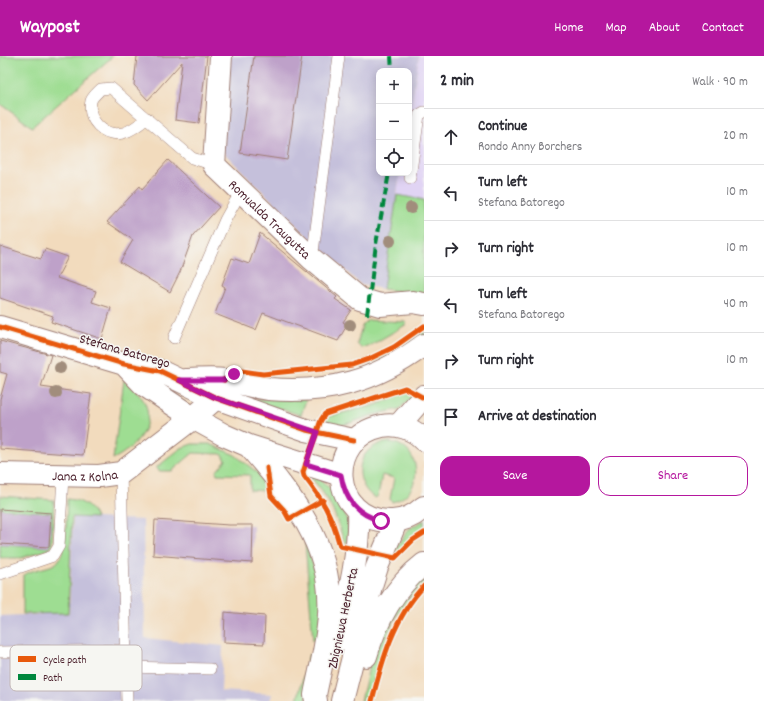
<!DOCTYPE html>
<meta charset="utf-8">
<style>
:root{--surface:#fff;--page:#f7f7f7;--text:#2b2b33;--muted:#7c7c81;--line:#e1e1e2;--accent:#b5179e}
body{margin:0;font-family:Dekko,sans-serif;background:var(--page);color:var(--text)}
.controls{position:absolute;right:12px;top:12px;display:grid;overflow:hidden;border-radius:8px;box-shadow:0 2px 10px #0003}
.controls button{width:36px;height:36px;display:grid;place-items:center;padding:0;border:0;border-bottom:1px solid var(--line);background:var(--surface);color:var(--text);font:20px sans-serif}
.stop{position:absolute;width:12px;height:12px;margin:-9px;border:3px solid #b5179e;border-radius:50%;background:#fff}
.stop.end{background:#b5179e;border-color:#fff;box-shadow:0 1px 4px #0008}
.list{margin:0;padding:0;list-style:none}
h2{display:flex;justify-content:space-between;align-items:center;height:52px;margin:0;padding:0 16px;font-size:17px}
h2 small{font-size:13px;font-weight:400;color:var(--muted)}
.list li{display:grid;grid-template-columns:26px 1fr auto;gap:12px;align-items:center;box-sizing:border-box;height:56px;padding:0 16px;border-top:1px solid var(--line)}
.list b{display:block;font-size:15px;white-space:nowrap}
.list p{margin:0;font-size:13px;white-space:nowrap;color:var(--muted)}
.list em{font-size:13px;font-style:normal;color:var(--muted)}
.actions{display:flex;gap:8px;padding:12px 16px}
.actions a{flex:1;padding:9px 0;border:1px solid var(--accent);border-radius:12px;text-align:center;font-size:14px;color:var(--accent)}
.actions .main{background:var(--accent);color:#fff}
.icon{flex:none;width:22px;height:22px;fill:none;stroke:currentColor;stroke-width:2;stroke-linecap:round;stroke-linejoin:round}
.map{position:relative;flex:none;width:424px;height:645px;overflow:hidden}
header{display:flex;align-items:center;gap:24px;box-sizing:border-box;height:56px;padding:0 20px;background:var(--accent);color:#fff}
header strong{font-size:19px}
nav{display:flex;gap:22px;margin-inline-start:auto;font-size:14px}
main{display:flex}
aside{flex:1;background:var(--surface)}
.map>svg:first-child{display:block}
.built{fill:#e1d4f4}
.industrial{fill:#c5c0db}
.green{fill:#9edd92;stroke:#747e5e}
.building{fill:#bea1c9}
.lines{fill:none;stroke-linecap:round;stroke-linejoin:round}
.service-casing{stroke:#9e7d74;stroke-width:12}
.minor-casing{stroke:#9e7d74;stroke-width:24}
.tertiary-casing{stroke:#9e7d74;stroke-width:24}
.service{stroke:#fff;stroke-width:11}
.minor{stroke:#fff;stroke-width:22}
.tertiary{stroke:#fff;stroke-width:22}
.quiet{stroke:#00873e;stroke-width:4;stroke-dasharray:8 4;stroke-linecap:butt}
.cycleway-casing{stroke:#f6f6f2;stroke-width:8}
.cycleway{stroke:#e8590c;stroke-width:5}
.tree{fill:#a18d7b}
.route{stroke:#b5179e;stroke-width:5}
.labels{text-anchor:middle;stroke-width:3;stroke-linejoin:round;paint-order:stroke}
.street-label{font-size:14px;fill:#4a1f2b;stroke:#f6f6f2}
.key{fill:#f6f6f2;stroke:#c2b6b6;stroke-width:1}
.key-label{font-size:11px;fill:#4a1f2b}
</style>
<header>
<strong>Waypost</strong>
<nav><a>Home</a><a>Map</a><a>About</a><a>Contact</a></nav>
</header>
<main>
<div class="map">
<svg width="424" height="645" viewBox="0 0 424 645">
<rect width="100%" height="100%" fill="#f6f6f2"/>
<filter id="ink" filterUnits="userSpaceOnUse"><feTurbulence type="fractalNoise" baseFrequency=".025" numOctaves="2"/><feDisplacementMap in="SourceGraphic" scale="8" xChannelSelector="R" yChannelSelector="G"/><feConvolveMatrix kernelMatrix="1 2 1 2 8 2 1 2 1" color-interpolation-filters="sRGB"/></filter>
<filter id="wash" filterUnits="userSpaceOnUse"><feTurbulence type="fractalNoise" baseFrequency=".012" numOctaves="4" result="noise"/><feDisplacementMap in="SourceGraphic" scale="16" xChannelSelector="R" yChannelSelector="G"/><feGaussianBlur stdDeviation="0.9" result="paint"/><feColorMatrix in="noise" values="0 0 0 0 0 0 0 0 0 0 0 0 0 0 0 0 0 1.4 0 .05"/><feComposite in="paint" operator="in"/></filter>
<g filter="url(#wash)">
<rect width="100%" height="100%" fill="#f2dbbd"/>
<path class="built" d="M419,0H424V144L397,139L400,117H409V62Z"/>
<path class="industrial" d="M212,0H419L409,62V15H379V117H400L383,233L361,229L301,174L209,82Z
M73,461L143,464L145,582L223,590L221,635L272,638L270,645H0V560L69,557Z"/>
<path class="green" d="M0,0H113L32,71L0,48Z
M397,139L424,144V239L383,233Z
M368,264L405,266L407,268L368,291L361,292L357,288L362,270Z
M424,275V282L369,309L372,305Z
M124,324C130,330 138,335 142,342C159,367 134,393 113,403Z
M406,336L414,340L399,353L373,359L350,367L337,370L326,367L327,362L334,359L376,349Z
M258,343L306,344L301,359L257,346L256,344Z
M390,386C424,391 424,439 392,446L390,443L394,422L382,419L378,440L375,442C355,430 354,399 377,389C381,387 386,387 390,386Z
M192,388H210L235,399L258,417L267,435L250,434V419L217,418L216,416L226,404L221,398L193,397L172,415H160L156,412L181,392Z
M308,419C328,422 346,452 348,471C349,476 347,482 347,487L344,486C337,461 328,438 308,419Z
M0,440L54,444L52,491L50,493L21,502H0V488L49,491L51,457L0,453Z
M67,443C80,444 91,449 96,462L72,461L68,557L23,558V520C31,513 45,513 55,508C68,500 66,458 67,443Z
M424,464V473L414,479L396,498L392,497L409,473Z
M305,486L323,537L319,583L313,585Z
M424,519V528C415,536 407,545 400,555C385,577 375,619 369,645H361L370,607L394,553Z
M309,598L316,603L306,645H297Z"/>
<g id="blocks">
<path class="building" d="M137,0H207L199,67L175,64L182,6L148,44L134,29Z
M254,0H302L287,104L240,97Z
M168,104L219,151L193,180L180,216L170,236L120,206L133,184L107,166L140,130L142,133Z
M260,177L337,241L335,243L351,254L343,266L347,269L338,285L263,257L256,274L215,258L225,231L222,229L232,202L249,208Z
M0,190L41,203L45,193L68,201L57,222L96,235L92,246L111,252L102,283L51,266L53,260L0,242Z
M0,285L51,299L41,331L91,338L83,399L0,393V343L7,318L0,316Z
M0,453L51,457L49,491L0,488Z
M155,464L229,469H253L252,507L153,499Z
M225,556L265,560L264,588L224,586Z"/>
</g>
</g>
<g filter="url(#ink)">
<use href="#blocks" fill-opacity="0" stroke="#9e7d74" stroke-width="1"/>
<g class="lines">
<defs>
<path id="service" d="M147,62C140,68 131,75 123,77C103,81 87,64 91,45C92,41 98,36 101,33L111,32L192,102L214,109
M410,122L419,59L424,56
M312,203L339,0
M174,282L225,164L241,135
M121,417L127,645
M0,518L53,500L59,490L63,420
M0,596L126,594
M126,611L210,613"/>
<g id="minor">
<path id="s1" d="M221,0L214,109L312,203L360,243L380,249L413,246L424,248"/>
<path id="s2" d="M0,418L99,420L121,417L193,362L216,342"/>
</g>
<path id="tertiary" d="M0,271L124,308L160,315L216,342L306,374L354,384
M124,308L144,329L193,362L224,379L249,390L341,419
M185,324C197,324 212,322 224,324C239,327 254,331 269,333C329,338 376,325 424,289
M398,370L424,340
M424,384C414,373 397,367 382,370C324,382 330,464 389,465C403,466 414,460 424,451
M249,390C291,439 334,490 329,558C328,585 320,613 315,639L316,645
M338,584C348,542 360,499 358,455
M366,600C376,565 395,530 424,508
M342,645L371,530L377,511L396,466"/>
</defs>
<use href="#service" class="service-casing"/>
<use href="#minor" class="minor-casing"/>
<use href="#tertiary" class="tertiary-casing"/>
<use href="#service" class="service"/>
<use href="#minor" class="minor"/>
<use href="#tertiary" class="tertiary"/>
<path class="quiet" d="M391,0L392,15
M367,259L376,188L389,117"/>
<defs>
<path id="cycleway" d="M0,271L124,308L160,315L216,342L306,374L354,384
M224,324L242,315L263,318L352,309L369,303L394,291L424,270
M424,342L405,332L325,358L321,364L303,416L304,420C324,446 331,458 340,490L395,502L413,484L424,477
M267,412L271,440L284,454L289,463L323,444
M372,645C382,605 394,561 424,530"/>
</defs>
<use href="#cycleway" class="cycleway-casing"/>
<use href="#cycleway" class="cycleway"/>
</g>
<g class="tree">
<circle cx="411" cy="152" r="6"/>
<circle cx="390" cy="185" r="6"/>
<circle cx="350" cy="269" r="6"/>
<circle cx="60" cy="312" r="6"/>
<circle cx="56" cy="337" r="6"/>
</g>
</g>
<g class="lines" filter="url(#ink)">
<path class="route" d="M234,318L224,324H179L216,342L317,376L306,408L341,419C345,444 357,458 381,465"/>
</g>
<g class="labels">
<g class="street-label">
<text dy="5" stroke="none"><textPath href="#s1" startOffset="187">Romualda Traugutta</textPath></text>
<text transform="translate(125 294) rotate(16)" y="5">Stefana Batorego</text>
<text dy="5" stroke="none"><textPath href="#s2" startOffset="85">Jana z Kolna</textPath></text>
<text transform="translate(342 562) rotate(-78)" y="5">Zbigniewa Herberta</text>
</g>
</g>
<rect x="10" y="589" width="132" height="46" rx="6" class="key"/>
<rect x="18" y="600" width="18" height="6" fill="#e8590c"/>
<rect x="18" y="618" width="18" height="6" fill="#00873e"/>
<g class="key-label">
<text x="43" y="607">Cycle path</text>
<text x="43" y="625">Path</text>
</g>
</svg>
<div class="controls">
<button>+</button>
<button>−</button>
<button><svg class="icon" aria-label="locate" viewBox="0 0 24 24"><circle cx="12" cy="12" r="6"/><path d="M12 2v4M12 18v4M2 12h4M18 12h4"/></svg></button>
</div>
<div class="stop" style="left:381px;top:465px"></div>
<div class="stop end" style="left:234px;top:318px"></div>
</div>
<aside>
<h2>2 min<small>Walk · 90 m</small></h2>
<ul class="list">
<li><svg class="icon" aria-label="ahead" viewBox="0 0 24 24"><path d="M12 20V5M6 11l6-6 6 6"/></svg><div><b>Continue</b><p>Rondo Anny Borchers</p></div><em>20 m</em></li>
<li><svg class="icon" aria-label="left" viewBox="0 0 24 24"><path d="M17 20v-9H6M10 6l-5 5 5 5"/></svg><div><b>Turn left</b><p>Stefana Batorego</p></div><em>10 m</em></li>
<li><svg class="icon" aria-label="right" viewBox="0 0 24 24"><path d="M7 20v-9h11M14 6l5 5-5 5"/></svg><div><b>Turn right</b></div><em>10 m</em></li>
<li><svg class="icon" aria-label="left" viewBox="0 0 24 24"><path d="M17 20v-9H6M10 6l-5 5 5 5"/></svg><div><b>Turn left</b><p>Stefana Batorego</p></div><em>40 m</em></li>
<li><svg class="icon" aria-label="right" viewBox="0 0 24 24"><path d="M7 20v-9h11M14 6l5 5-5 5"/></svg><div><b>Turn right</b></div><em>10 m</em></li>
<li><svg class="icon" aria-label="arrive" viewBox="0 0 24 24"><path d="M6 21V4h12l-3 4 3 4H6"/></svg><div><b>Arrive at destination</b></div></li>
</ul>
<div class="actions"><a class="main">Save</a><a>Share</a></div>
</aside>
</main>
